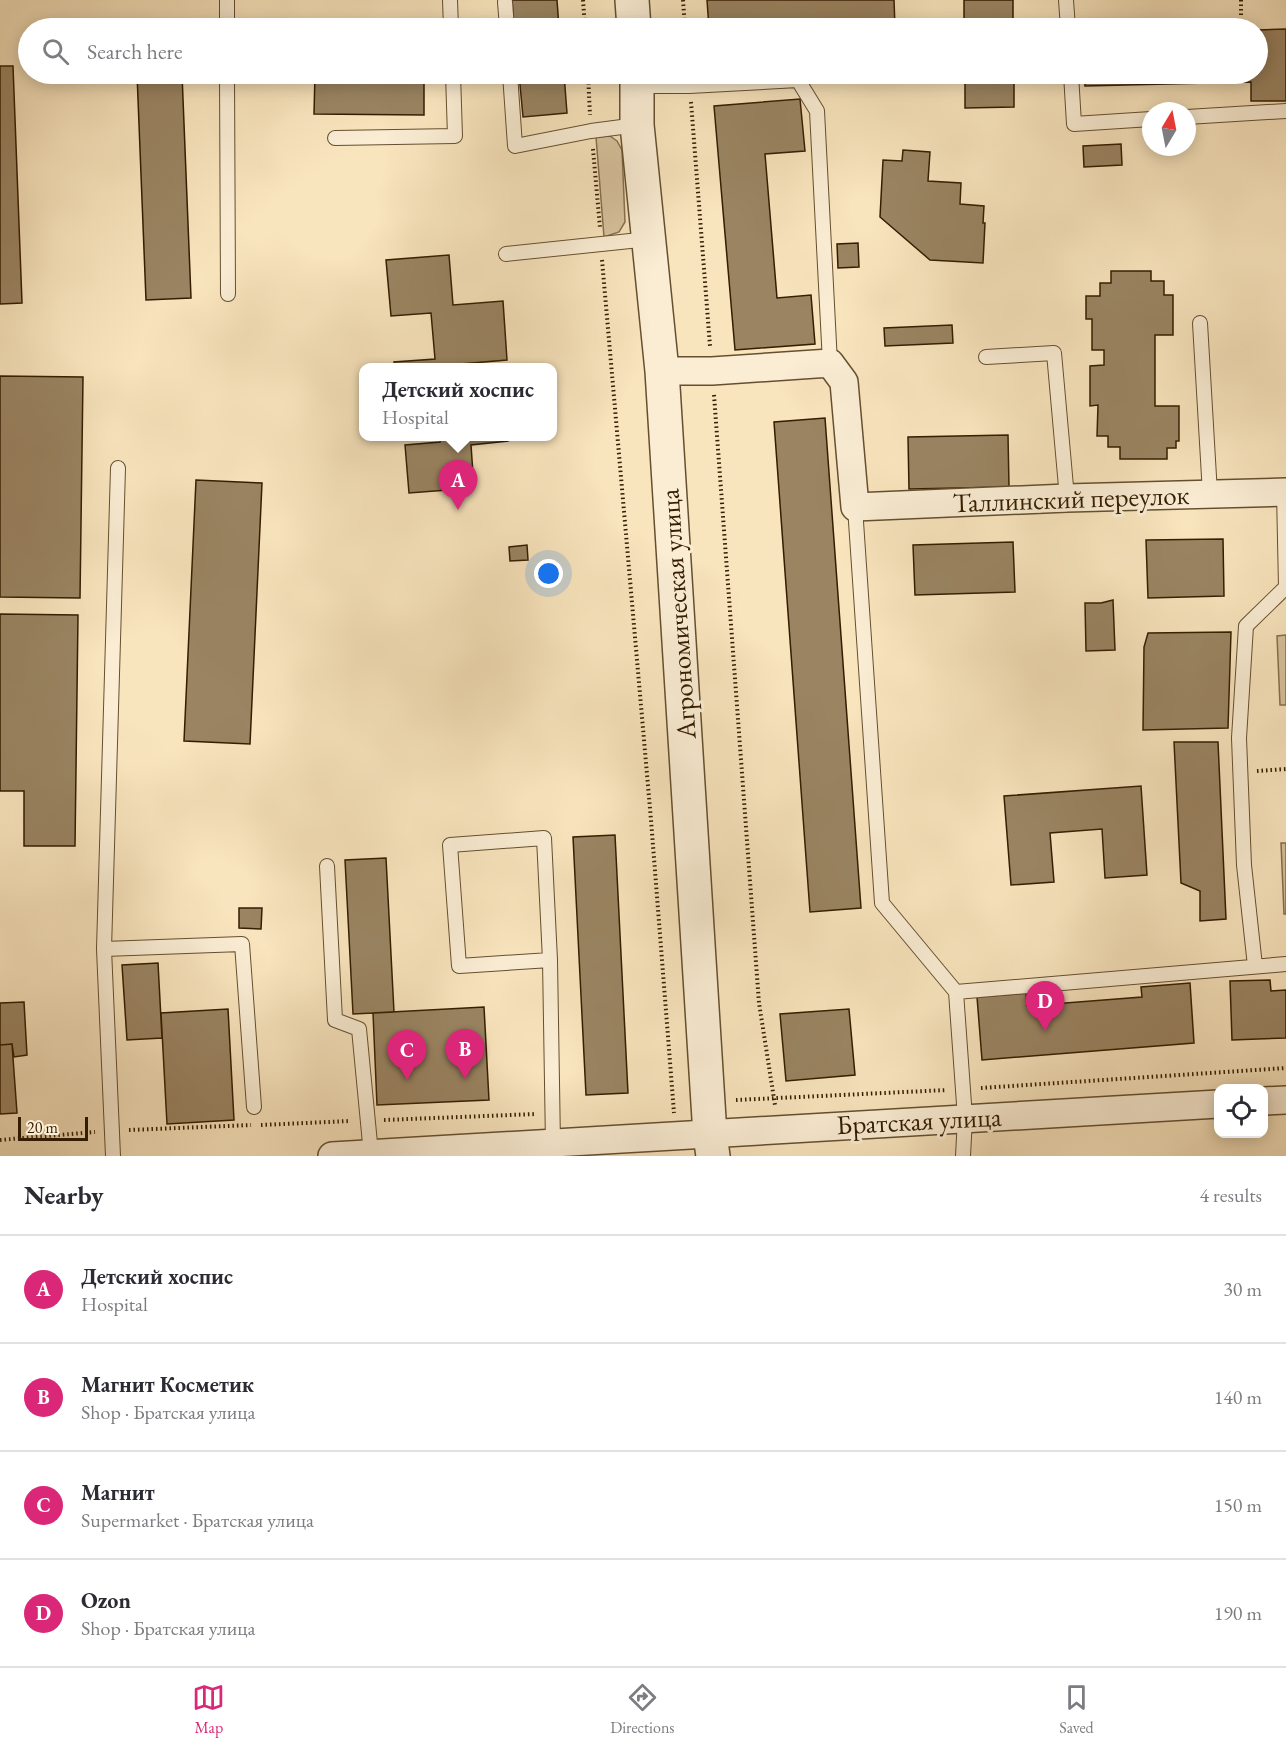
<!DOCTYPE html>
<meta charset="utf-8">
<style>
:root{--surface:#fff;--page:#f2f2f3;--text:#2b2b33;--muted:#7c7c81;--line:#e1e1e2;--accent:#db2777}
body{margin:0;font-family:"EB Garamond",serif;background:var(--page);color:var(--text)}
.controls{position:absolute;right:18px;bottom:18px;display:grid;overflow:hidden;border-radius:12px;box-shadow:0 3px 15px #0003}
.controls button{width:54px;height:54px;display:grid;place-items:center;padding:0;border:0;border-bottom:2px solid var(--line);background:var(--surface);color:var(--text);font:30px sans-serif}
.compass{position:absolute;left:1142px;top:102px;width:54px;height:54px;border-radius:50%;background:var(--surface);box-shadow:0 3px 15px #0003;rotate:10deg}
.scale{position:absolute;left:18px;bottom:15px;width:70px;box-sizing:border-box;padding-left:6px;border:3px solid #341d00;border-top:0;font-size:16px;line-height:21px;white-space:nowrap;color:#341d00;-webkit-text-stroke:4px #faedd4;paint-order:stroke}
.you{position:absolute;left:549px;top:574px;width:21px;height:21px;margin:-15px;border:4px solid #fff;border-radius:50%;background:#1a73e8;box-shadow:0 0 0 9px #1a73e833}
.badge{display:grid;place-items:center;width:39px;height:39px;border-radius:50%;background:var(--accent);color:#fff;font-size:20px;font-weight:700}
.pin{position:absolute;translate:-50% -50px;filter:drop-shadow(0 2px 3px #0008)}
.pin::after{content:'';position:absolute;top:32px;width:21px;height:18px;background:inherit;clip-path:polygon(0 0,100% 0,50% 100%)}
.popup{position:absolute;left:359px;top:363px;width:198px;height:78px;box-sizing:border-box;display:grid;place-content:center;border-radius:12px;background:var(--surface);filter:drop-shadow(0 2px 4px #0005);font-size:20px;white-space:nowrap;color:var(--muted)}
.popup b{font-size:22px;color:var(--text)}
.popup::after{content:'';position:absolute;left:50%;top:100%;margin-left:-12px;border:12px solid transparent;border-top-color:var(--surface)}
.list{margin:0;padding:0;list-style:none}
h2{display:flex;justify-content:space-between;align-items:center;height:78px;margin:0;padding:0 24px;font-size:26px}
h2 small{font-size:20px;font-weight:400;color:var(--muted)}
.list li{display:grid;grid-template-columns:39px 1fr auto;gap:18px;align-items:center;box-sizing:border-box;height:108px;padding:0 24px;border-top:2px solid var(--line)}
.list b{display:block;font-size:22px;white-space:nowrap}
.list p{margin:0;font-size:20px;white-space:nowrap;color:var(--muted)}
.list em{font-size:20px;font-style:normal;color:var(--muted)}
.icon{flex:none;width:33px;height:33px;fill:none;stroke:currentColor;stroke-width:2;stroke-linecap:round;stroke-linejoin:round}
.map{position:relative;flex:none;width:1286px;height:1156px;overflow:hidden}
.search{position:absolute;background:var(--surface);box-shadow:0 3px 15px #0003;left:18px;right:18px;top:18px;height:66px;display:flex;align-items:center;gap:15px;box-sizing:border-box;padding:0 21px;border-radius:33px;color:var(--muted);font-size:22px}
.sheet{height:510px;background:var(--surface)}
nav{display:flex;justify-content:space-around;align-items:center;box-sizing:border-box;height:84px;border-top:2px solid var(--line);background:var(--surface);font-size:16px;color:var(--muted)}
nav a{display:grid;justify-items:center;gap:3px}
nav .on{color:var(--accent)}
.map>svg:first-child{display:block}
.green{fill:#d7c29d;stroke:#86704e;stroke-width:1.5}
.building{fill:#9a8462;stroke:#341d00;stroke-width:1.5}
.lines{fill:none;stroke-linecap:round;stroke-linejoin:round}
.service-casing{stroke:#654f2f;stroke-width:16}
.minor-casing{stroke:#654f2f;stroke-width:30}
.tertiary-casing{stroke:#654f2f;stroke-width:36}
.path{stroke:#341d00;stroke-width:4;stroke-dasharray:1.5 3;stroke-linecap:butt}
.service{stroke:#faedd4;stroke-width:14}
.minor{stroke:#faedd4;stroke-width:27}
.tertiary{stroke:#faedd4;stroke-width:33}
.labels{text-anchor:middle;stroke-width:6;stroke-linejoin:round;paint-order:stroke}
.street-label{font-size:27px;fill:#341d00;stroke:#faedd4}
</style>
<div class="map">
<svg width="1286" height="1156" viewBox="0 0 1286 1156">
<rect width="100%" height="100%" fill="#f8e4bd"/>
<filter id="stains"><feTurbulence type="fractalNoise" baseFrequency=".00333" numOctaves="4"/><feColorMatrix values="0 0 0 0 .2 0 0 0 0 .09 0 0 0 0 .02 0 0 0 .5 -.17"/></filter>
<radialGradient id="worn" r=".72"><stop offset=".6" stop-color="#630" stop-opacity="0"/><stop offset="1" stop-color="#630" stop-opacity=".3"/></radialGradient>
<path class="green" d="M610,136L617,141L622,150L625,222L619,232L604,237L596,137Z
M1286,635V705H1280L1277,636Z
M1281,843H1286V914H1284Z"/>
<path class="building" d="M512,0H557L559,28H514Z
M707,0H894L895,28H709Z
M964,0H1013V28H964Z
M1286,29V101H1251V82L1085,86V74H1258V30Z
M0,66H13L22,303L0,304Z
M137,74H182L191,298L146,300Z
M315,74H424V115L314,114Z
M519,74H564L567,113L523,117Z
M965,74H1014V107L965,108Z
M800,99L805,151L765,154L777,298L811,295L815,344L735,350L714,106Z
M1121,144L1122,165L1084,167L1083,146Z
M903,150L930,152L928,181L961,183L960,204L984,206L983,223H985L983,263L930,260L880,217L883,160L902,161Z
M858,243L859,267L838,268L837,244Z
M449,255L453,305L503,301L507,360L461,364V368H395L394,362L435,359L431,313L391,316L386,260Z
M1111,271H1151V281H1164V295H1173V335H1155V406H1179V441H1176V448H1167V459H1120V447H1108V436H1097L1098,405L1090,406V366L1104,365V350H1092V319H1086V296H1100V283H1111Z
M952,325L953,343L885,346L884,328Z
M0,376L83,377L80,598L0,597Z
M825,418L861,908L810,912L774,422Z
M1008,435L1009,487L909,489L908,437Z
M440,436H508V441L471,445L474,488L409,493L405,445L440,442Z
M196,480L262,483L250,744L184,741Z
M1223,539L1224,596L1148,598L1146,540Z
M1013,542L1015,592L915,595L913,545Z
M527,545L528,560L510,561L509,547Z
M1113,600L1115,650L1086,651L1085,603H1101Z
M0,614L78,615L75,846H24V791H0Z
M1231,632L1228,728L1143,730L1144,647L1148,633Z
M1174,742H1218L1226,919L1200,921V891L1181,883Z
M1141,786L1147,875L1105,878L1102,829L1050,833L1054,882L1011,885L1004,796Z
M615,835L628,1093L586,1095L573,837Z
M386,858L394,1012L353,1014L345,860Z
M239,908H262L261,929L239,928Z
M158,963L162,1038L127,1040L122,965Z
M1270,980L1271,991L1286,990V1038L1232,1040L1230,981Z
M1190,983L1194,1043L982,1060L977,997L1026,993L1027,1006L1142,997L1141,987Z
M24,1002L27,1055L14,1057L12,1044L0,1045V1003Z
M484,1007L489,1100L377,1105L373,1013Z
M228,1009L234,1120L167,1124L161,1013Z
M849,1009L855,1075L786,1081L780,1014Z
M12,1044L17,1113L0,1114V1045Z"/>
<g class="lines">
<defs>
<path id="service" d="M227,0V28
M450,0L451,28
M1066,0L1068,28
M505,2L507,28
M227,74L228,294
M510,74L515,146L591,131L637,125
M1071,74L1074,124L1151,119
M637,86H689L798,80L817,111L830,363
M1187,117L1286,111
M335,138L455,136L453,74
M506,254L649,239
M1200,323L1210,494
M986,357L1054,353L1067,498
M855,507L882,903L956,992L965,1118L963,1156
M327,866L335,1020L359,1029L371,1154
M104,949L242,944L254,1107
M550,960L459,966L450,845L544,838L550,960L553,1144
M1255,966L1244,865L1239,738L1246,626L1286,587L1284,492
M956,992L1286,964
M113,1156L104,949L118,468"/>
<path id="minor" d="M662,371H712L830,363L844,382L855,507L1067,498L1286,492
M1264,1101L1286,1100
M332,1156L1218,1104"/>
<path id="tertiary" d="M632,0L634,28
M637,74V125L662,371L710,1135L713,1156"/>
</defs>
<use href="#service" class="service-casing"/>
<use href="#minor" class="minor-casing"/>
<use href="#tertiary" class="tertiary-casing"/>
<path class="path" d="M583,0L585,28
M683,0L685,28
M1241,15V0
M588,74L590,115
M691,102L710,346
M593,149L600,228
M602,260L651,820L674,1113
M714,395L759,1003L775,1105
M1257,771L1286,769
M981,1088L1286,1068
M736,1100L947,1090
M384,1120L536,1114
M261,1125L350,1121
M129,1130L251,1125
M0,1140L95,1132"/>
<use href="#service" class="service"/>
<use href="#minor" class="minor"/>
<use href="#tertiary" class="tertiary"/>
</g>
<g class="labels">
<g class="street-label">
<text transform="translate(1071 499) rotate(-2)" y="9">Таллинский переулок</text>
<text transform="translate(678 614) rotate(-94)" y="9">Агрономическая улица</text>
<text transform="translate(919 1121) rotate(-3)" y="9">Братская улица</text>
</g>
</g>
<rect width="100%" height="100%" filter="url(#stains)"/>
<rect width="100%" height="100%" fill="url(#worn)"/>
</svg>
<div class="controls">
<button><svg class="icon" aria-label="locate" viewBox="0 0 24 24"><circle cx="12" cy="12" r="6"/><path d="M12 2v4M12 18v4M2 12h4M18 12h4"/></svg></button>
</div>
<svg class="compass" viewBox="-18 -18 36 36"><path d="M0-13l5 13h-10z" fill="#e53935"/><path d="M0 13l5-13h-10z" fill="#7c7c81"/></svg>
<div class="scale">20 m</div>
<div class="you"></div>
<div class="pin badge" style="left:458px;top:510px">A</div>
<div class="popup"><b>Детский хоспис</b>Hospital</div>
<div class="pin badge" style="left:465px;top:1079px">B</div>
<div class="pin badge" style="left:407px;top:1080px">C</div>
<div class="pin badge" style="left:1045px;top:1031px">D</div>
<div class="search"><svg class="icon" aria-label="search" viewBox="0 0 24 24"><circle cx="10" cy="10" r="6"/><path d="M15 15l6 6"/></svg>Search here</div>
</div>
<section class="sheet">
<h2>Nearby<small>4 results</small></h2>
<ul class="list">
<li><span class="badge">A</span><div><b>Детский хоспис</b><p>Hospital</p></div><em>30 m</em></li>
<li><span class="badge">B</span><div><b>Магнит Косметик</b><p>Shop · Братская улица</p></div><em>140 m</em></li>
<li><span class="badge">C</span><div><b>Магнит</b><p>Supermarket · Братская улица</p></div><em>150 m</em></li>
<li><span class="badge">D</span><div><b>Ozon</b><p>Shop · Братская улица</p></div><em>190 m</em></li>
</ul>
</section>
<nav>
<a class="on"><svg class="icon" aria-label="map" viewBox="0 0 24 24"><path d="M3 6l6-2 6 2 6-2v14l-6 2-6-2-6 2zM9 4v14M15 6v14"/></svg>Map</a>
<a><svg class="icon" aria-label="directions" viewBox="0 0 24 24"><path d="M12 3l9 9-9 9-9-9zM9 14v-3h6M13 9l2 2-2 2"/></svg>Directions</a>
<a><svg class="icon" aria-label="saved" viewBox="0 0 24 24"><path d="M7 4h10v16l-5-4-5 4z"/></svg>Saved</a>
</nav>
